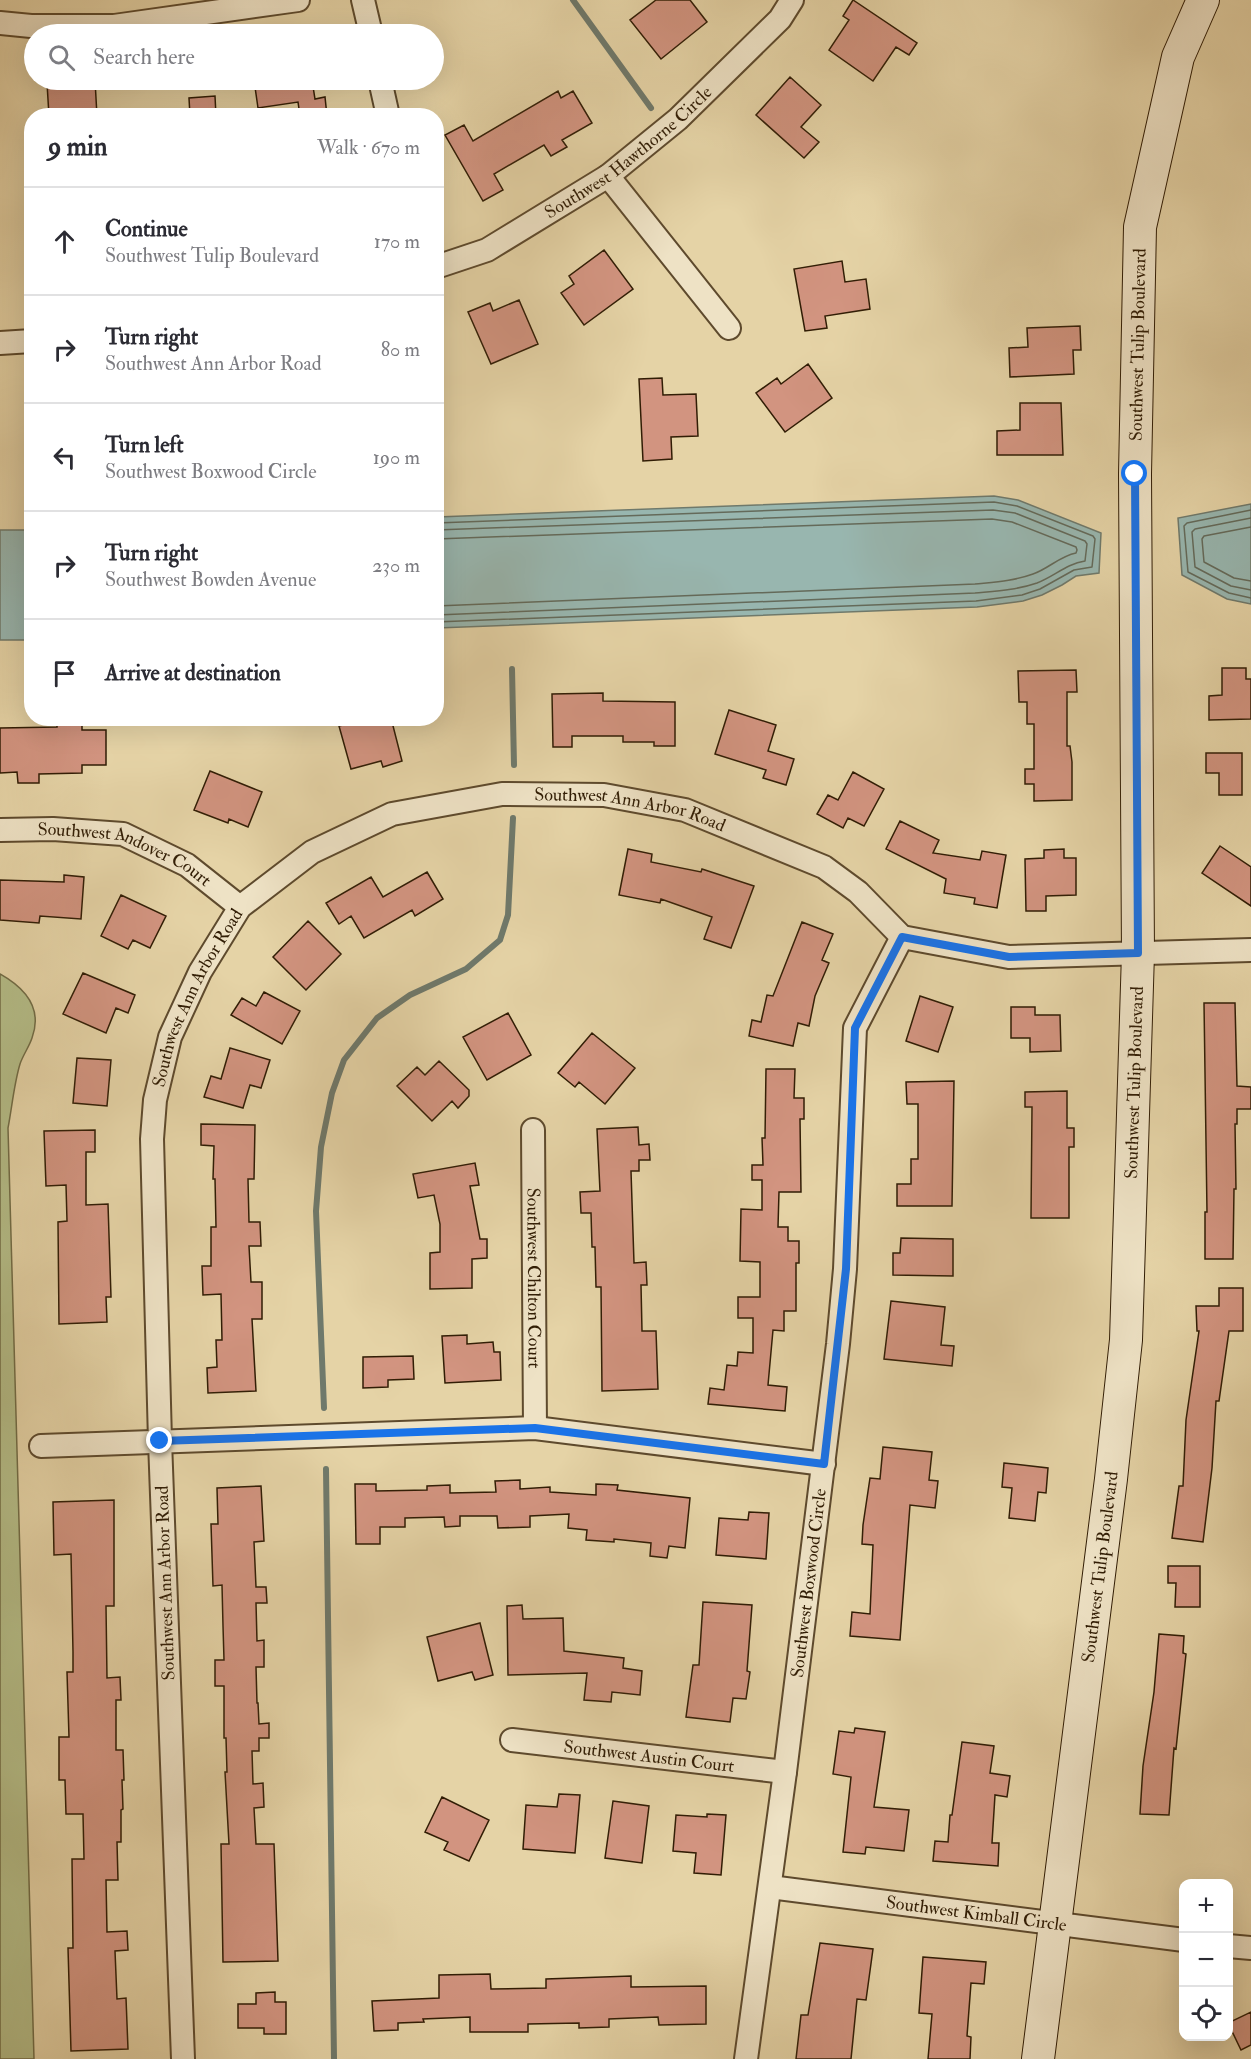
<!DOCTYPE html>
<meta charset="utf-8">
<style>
:root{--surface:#fff;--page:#f7f7f7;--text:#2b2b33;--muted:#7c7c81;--line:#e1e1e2}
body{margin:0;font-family:"IM FELL Double Pica",serif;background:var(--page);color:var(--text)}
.controls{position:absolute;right:18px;bottom:18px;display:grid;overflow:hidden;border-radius:12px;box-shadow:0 6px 24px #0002}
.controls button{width:54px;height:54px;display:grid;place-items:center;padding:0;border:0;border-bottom:2px solid var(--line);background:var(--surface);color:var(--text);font:30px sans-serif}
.stop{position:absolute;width:18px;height:18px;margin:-14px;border:4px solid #1a73e8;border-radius:50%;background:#fff}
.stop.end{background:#1a73e8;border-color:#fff;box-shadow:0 2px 6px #0008}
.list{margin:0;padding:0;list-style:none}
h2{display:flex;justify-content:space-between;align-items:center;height:78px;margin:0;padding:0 24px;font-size:26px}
h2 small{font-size:20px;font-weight:400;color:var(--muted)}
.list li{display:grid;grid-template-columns:39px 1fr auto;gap:18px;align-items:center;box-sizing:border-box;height:108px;padding:0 24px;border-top:2px solid var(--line)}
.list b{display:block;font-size:22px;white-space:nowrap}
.list p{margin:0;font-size:20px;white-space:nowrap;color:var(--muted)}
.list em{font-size:20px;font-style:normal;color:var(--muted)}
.icon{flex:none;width:33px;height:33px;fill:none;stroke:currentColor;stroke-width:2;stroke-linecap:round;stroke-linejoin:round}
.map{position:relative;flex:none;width:1251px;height:2059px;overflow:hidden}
.search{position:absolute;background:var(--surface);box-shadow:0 6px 24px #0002;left:24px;top:24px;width:420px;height:66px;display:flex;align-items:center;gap:15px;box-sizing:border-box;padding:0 21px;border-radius:33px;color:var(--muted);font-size:22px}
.panel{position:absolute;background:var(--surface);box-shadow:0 6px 24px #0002;left:24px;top:108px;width:420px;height:618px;border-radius:24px}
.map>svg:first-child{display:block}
.green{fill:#b4bc87;stroke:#726c46;stroke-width:1.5}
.water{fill:#98b6af;stroke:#6f796b;stroke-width:1.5}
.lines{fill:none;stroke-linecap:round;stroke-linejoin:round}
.shore{stroke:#646a5a;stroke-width:1.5}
.stream{stroke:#6f796b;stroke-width:6}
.building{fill:#d29480;stroke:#311d05;stroke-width:1.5}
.street-casing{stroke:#5e4a2d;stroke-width:26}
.secondary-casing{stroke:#311d05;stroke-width:34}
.street{stroke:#eee2c5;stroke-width:22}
.secondary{stroke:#eee2c5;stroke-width:32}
.route{stroke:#1a73e8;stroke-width:8}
.labels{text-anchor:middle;stroke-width:4.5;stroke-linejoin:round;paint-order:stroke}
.street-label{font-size:18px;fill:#311d05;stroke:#eee2c5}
</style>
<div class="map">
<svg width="1251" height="2059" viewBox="0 0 1251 2059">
<rect width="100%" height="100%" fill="#e5d3a6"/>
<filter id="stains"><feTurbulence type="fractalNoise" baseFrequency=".00333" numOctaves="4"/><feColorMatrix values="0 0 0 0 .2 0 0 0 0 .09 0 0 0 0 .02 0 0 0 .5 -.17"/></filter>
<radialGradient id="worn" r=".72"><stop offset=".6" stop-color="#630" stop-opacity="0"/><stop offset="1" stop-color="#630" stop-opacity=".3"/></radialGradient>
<path class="green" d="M0,974C25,988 43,1008 32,1038C29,1047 23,1055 20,1064C14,1084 12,1107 8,1128L34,2059H0Z"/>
<path class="water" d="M994,496L1018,500L1101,533L1099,573L1076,576L1062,585L1042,595L1023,601L977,607L437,628V517Z
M1251,504V604L1227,599L1182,575L1178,518Z
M0,530H31V640H0Z"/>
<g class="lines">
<path class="shore" d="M1251,510L1187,523L1184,526L1188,572L1229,593L1251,598
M1251,518L1195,529L1192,532L1195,567L1231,586L1251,590
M436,523L994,502L1017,506L1093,536L1095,539L1092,567L1074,570L1040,589L1022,595L976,601L436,622
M1251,527L1204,536L1202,539L1204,562L1234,578L1251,581
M436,530L993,510L1015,513L1085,541L1087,544L1085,561C1066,564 1055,576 1037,583C1017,590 996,591 975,593L436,615
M436,539L992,519L1012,522L1076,547L1077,550L1076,553C1060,556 1048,569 1033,574C1014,581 994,582 975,584L436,606"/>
<path class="stream" d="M573,0L651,108
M512,669L514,765
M324,1408L316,1211L321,1147L332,1093L344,1060L377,1018L410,995L466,969L500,940L508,915L513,818
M326,1469L334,2059"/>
</g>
<path class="building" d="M656,0H690L707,22L661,59L630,20Z
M853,0L917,43L909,55L896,47L873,81L829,50L849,20L843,16Z
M790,77L821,105L801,127L819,142L804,158L756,115Z
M95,80L97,116H49L47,83Z
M254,80H312L315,99L325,97L327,116H300L298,102L258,108Z
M558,91L561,98L573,91L592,123L562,140L567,147L551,156L544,145L494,174L503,190L483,201L445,135L464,125L473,141Z
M215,96L216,116H190L189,98Z
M604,250L633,289L584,325L561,293L574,284L569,276Z
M842,261L845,282L866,279L870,309L825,316L827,328L805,331L794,269Z
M519,300L538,344L491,364L468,312L490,303L493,311Z
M1080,326L1081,350H1073L1074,374L1010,377L1009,348L1028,347L1027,328Z
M808,364L832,398L785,432L756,393L777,378L781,384Z
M662,378L663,395L696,394L698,436L671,437L672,459L643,461L639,379Z
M1020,403H1061L1063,455H997V431L1020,430Z
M1222,668H1246V679H1251V719L1209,720V696L1222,695Z
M1076,670L1077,692H1067V746H1070L1072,762V800L1034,801V784H1025V769H1034V724H1027V702H1019L1018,671Z
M603,693V701L675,702V746H654V742H623V736H572V747H553L552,694Z
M729,710L776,725L768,751L794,759L786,785L763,778L766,770L715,754Z
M369,718H391L402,761L383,767L381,761L351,769L339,726Z
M57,725H82V730H106V765H82V773L39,774V783H18L17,772L0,773V728L57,727Z
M1206,753H1242V795H1219V773H1206Z
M210,771L262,792L248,827L229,819L228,823L194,810Z
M853,772L884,789L864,826L848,818L843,828L817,814L828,795L838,800Z
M900,821L939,840L933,853L980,860L982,851L1006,855L997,908L974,904L975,898L944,893L946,879L886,849Z
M1220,846L1251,867V906L1202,873Z
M628,849L652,854L651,862L701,872L702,869L754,886L731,948L704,939L712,917L661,899L660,903L619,895Z
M1064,849V858H1076V895L1046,896V911H1026L1025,859L1044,858V850Z
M427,872L443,899L415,916L412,910L364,938L351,916L339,924L326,903L371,877L383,897Z
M64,875L84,877L81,919L40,916L39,923L0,920V880L64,882Z
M121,895L166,916L150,948L133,940L128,949L101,936Z
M308,921L341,954L306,990L273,957Z
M802,922L833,934L822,960L829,963L815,996L809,1026L798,1023L793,1046L749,1036L752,1020L761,1022L767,995L773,996Z
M83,973L135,995L128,1013L116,1008L106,1033L63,1014Z
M264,992L300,1011L282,1044L231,1015L242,998L256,1006Z
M920,996L953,1007L938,1052L906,1041Z
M1204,1003H1235L1237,1086L1251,1087V1109H1237V1124H1235L1236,1189H1234L1233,1259H1205V1212H1207Z
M1011,1007H1035V1015H1060L1061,1051L1030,1052V1038H1011Z
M508,1013L531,1055L487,1080L463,1037Z
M592,1033L635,1068L605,1104L579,1082L575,1087L558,1073Z
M230,1048L270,1060L261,1088L250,1085L243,1108L204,1097L211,1076L221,1079Z
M77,1058L111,1060L107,1106L73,1103Z
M439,1061L469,1090V1096L458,1108L452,1101L432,1121L397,1086L417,1067L425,1075Z
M766,1069H795L794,1098H804V1119H800L801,1192H779L778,1227H788V1241H799V1263H796V1311H784V1331L773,1330L768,1385L787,1387L785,1411L708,1404L710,1388L724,1390L727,1365L737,1366L738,1352L753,1353V1318H738V1297H760V1262L740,1261L741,1209L762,1210V1180H752V1165H763L762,1138H765Z
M954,1081L952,1206H897V1184H911V1159H918V1104H907L906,1082Z
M1067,1091V1128H1074V1147H1069V1218H1031L1032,1107H1025V1092Z
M201,1124L255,1125L254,1179H248L249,1222H260L261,1246H249L251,1282H262V1319H252L256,1391L208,1393L207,1368L217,1367L216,1340H222L221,1294L203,1295L202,1266H211V1227H216L215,1179H213L214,1146L201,1145Z
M638,1127L639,1145L649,1144L650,1160H639V1171H631L634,1263L646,1262L647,1285H641L642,1331H656L658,1389L602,1391L601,1287H596L595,1247H592L591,1213H581L580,1192L600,1191L597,1129Z
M95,1130V1152H86V1205L108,1204L111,1297H106L107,1322L59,1324L58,1222L67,1221L66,1185L46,1186L44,1131Z
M475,1163L479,1185L470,1186L480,1239H487V1258L472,1259V1288L430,1289V1253L440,1252V1224L434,1195L418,1198L413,1174Z
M901,1238L953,1239V1276L893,1275V1253H900Z
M1219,1288H1243V1331H1229L1219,1401H1216L1212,1468L1203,1542L1172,1538L1179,1486H1183L1186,1420L1199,1331H1197L1196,1306H1219Z
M891,1301L945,1307L941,1345L954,1346L952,1366L884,1359Z
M467,1335V1344L493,1342L494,1352H500L501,1380L445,1383L442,1336Z
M413,1356L414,1379L388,1380V1387L363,1388V1357Z
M883,1447L932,1452L929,1480L938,1481L935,1508L910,1505L900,1640L850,1636L852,1612L870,1614L873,1545L862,1544L863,1525L870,1478L880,1479Z
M1004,1463L1048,1468L1046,1493L1038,1492L1035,1521L1009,1518L1012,1488L1002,1487Z
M520,1480V1489L550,1487V1492L596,1495V1484L618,1485L617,1490L690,1498L685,1548L669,1546L667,1558L650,1556L651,1543L614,1539V1542L586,1540L587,1530L568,1528L569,1514L530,1516V1527L498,1528L497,1516H460V1526L445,1527L444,1517L405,1518V1527H380V1544H356L355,1484H376V1491L427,1490V1486L450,1485V1493L496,1492L495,1481Z
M261,1486L264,1541L254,1542L256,1587H266L267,1603H256L257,1641L264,1640V1667H256L257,1703H258L259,1724L269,1723V1738H259V1751H252L253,1784L263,1783L264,1807L254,1808L256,1844H274L278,1961L223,1962L221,1844H229L225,1772H227L226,1738H224V1686H215V1660H224L223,1626L222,1585L213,1586L211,1524H218L217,1488Z
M114,1500V1606H106L107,1678L120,1677L121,1700H116V1750H123L124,1780H122L123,1809L121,1810V1842H117L118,1880H106L107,1932L127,1931L128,1950L115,1951L117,1999L126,1998L128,2049L71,2051L68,1948H73L72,1859H84L83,1814H66L65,1780H59V1737H69L67,1672H73V1652L71,1554L54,1555L53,1502Z
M749,1512L769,1513L766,1559L716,1555L719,1518L748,1520Z
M1168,1566H1200V1607H1175L1176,1583H1168Z
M703,1602L752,1605L747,1671L750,1672L746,1699L733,1698L730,1722L686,1717L693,1665H699Z
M522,1605L523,1619L563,1618L564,1651L624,1658L623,1668L642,1671L640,1695L612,1692L611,1702L584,1700L587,1673L508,1675L507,1606Z
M480,1623L493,1675L475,1680L472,1672L438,1681L427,1637Z
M1159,1634L1184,1636L1183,1653L1186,1654L1176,1749L1174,1748L1169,1815L1140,1814L1143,1766L1154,1692Z
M855,1728L885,1732L874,1807L909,1810L904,1851L866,1847L865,1854L843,1852L851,1777L833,1774L839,1731L854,1733Z
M962,1742L994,1746L990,1773L1010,1776L1007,1797L995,1795L992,1843H999L998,1866L933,1861L935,1841L948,1842L950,1815H952Z
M559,1794L580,1795L575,1853L523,1849L526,1805L557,1807Z
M442,1797L489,1820L469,1861L444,1850L448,1842L425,1832Z
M613,1801L649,1806L642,1863L605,1858Z
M707,1814L726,1815L721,1875L694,1873L696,1853L673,1851L676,1815L707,1817Z
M820,1943L873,1949L866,2000L857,1999L851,2059H796L801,2015H808Z
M923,1957L986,1962L984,1984L971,1983L967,2036L971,2037L970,2059H928L932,2014L919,2013Z
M490,1974L491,1989L546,1988V1979L631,1976V1987L706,1986V2024L659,2025L658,2017L609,2019V2027L579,2028V2023L528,2024V2032H470V2017L423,2019L424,2022L398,2023V2030L374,2031L372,2001L439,1998V1975Z
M275,1992V2002H286V2034H264V2028H238V2004H256V1993Z
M1251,2012V2045L1241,2050L1228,2023Z"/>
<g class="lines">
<defs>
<g id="street">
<path d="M363,0L371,34"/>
<path d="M0,23L31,26H114L298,0"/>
<path d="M380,80L388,116"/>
<path d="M608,176L729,328"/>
<path id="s1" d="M436,267L487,250L608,176L678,119L780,19L792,0"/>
<path d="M0,343L32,341"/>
<path id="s2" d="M0,830L53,829L123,834L187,865L240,907"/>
<path id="s3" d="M533,1130L535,1428"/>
<path d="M41,1446L535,1428L824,1464"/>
<path id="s4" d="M512,1740L785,1772"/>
<path id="s5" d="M770,1887L1184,1940"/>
<path d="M1228,1946L1251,1948"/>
<path id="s6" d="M183,2059L160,1441L152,1139L155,1100L170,1037L200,972L240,907L312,852L392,814L502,794L604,795L685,810L824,867L858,892L902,937L1009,957L1251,950"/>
<path id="s7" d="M746,2059L785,1772L838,1344L845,1269L855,1028L902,937"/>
</g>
<g id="secondary">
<path id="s8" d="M1038,2059L1111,1479L1126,1340L1138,953L1135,474L1140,227L1178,57L1203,0"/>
</g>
</defs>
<use href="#street" class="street-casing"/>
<use href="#secondary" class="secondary-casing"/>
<use href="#street" class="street"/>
<use href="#secondary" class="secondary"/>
</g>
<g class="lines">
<path class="route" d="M160,1441L535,1428L824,1464L846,1269L855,1028L902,937L1009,957L1138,953L1135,474"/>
</g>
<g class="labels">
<g class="street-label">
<text dy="6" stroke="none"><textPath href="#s1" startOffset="226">Southwest Hawthorne Circle</textPath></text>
<text dy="6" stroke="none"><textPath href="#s8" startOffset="1720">Southwest Tulip Boulevard</textPath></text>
<text dy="6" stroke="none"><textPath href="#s6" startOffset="1593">Southwest Ann Arbor Road</textPath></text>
<text dy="6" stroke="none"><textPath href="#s2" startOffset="130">Southwest Andover Court</textPath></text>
<text dy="6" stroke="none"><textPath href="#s6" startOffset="1071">Southwest Ann Arbor Road</textPath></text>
<text dy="6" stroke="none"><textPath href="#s8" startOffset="982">Southwest Tulip Boulevard</textPath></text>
<text dy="6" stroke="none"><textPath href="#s3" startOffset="148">Southwest Chilton Court</textPath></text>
<text dy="6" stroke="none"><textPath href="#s8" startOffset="496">Southwest Tulip Boulevard</textPath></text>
<text transform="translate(165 1583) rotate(-92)" y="6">Southwest Ann Arbor Road</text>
<text dy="6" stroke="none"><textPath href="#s7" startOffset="480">Southwest Boxwood Circle</textPath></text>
<text dy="6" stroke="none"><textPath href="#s4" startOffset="138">Southwest Austin Court</textPath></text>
<text dy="6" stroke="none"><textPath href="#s5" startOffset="208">Southwest Kimball Circle</textPath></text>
</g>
</g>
<rect width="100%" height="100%" filter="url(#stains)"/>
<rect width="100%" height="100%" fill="url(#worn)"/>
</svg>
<div class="controls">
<button>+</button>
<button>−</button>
<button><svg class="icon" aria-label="locate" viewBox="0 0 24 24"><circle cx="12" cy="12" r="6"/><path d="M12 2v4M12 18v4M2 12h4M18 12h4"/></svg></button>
</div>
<div class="stop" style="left:1135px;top:474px"></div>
<div class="stop end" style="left:160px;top:1441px"></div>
<div class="search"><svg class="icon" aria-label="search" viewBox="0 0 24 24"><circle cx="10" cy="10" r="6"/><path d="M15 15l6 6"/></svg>Search here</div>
<section class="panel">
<h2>9 min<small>Walk · 670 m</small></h2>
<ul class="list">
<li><svg class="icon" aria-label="ahead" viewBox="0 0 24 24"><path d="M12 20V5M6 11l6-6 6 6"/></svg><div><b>Continue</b><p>Southwest Tulip Boulevard</p></div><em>170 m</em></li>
<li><svg class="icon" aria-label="right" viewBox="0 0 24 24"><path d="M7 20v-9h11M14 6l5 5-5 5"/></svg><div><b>Turn right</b><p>Southwest Ann Arbor Road</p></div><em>80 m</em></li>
<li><svg class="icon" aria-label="left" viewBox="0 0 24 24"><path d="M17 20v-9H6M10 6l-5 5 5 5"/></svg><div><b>Turn left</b><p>Southwest Boxwood Circle</p></div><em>190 m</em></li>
<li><svg class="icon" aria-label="right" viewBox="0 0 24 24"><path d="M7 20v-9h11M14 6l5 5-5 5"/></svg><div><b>Turn right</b><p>Southwest Bowden Avenue</p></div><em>230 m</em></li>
<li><svg class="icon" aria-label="arrive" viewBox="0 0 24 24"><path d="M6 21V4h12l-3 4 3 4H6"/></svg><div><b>Arrive at destination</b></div></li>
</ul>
</section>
</div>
